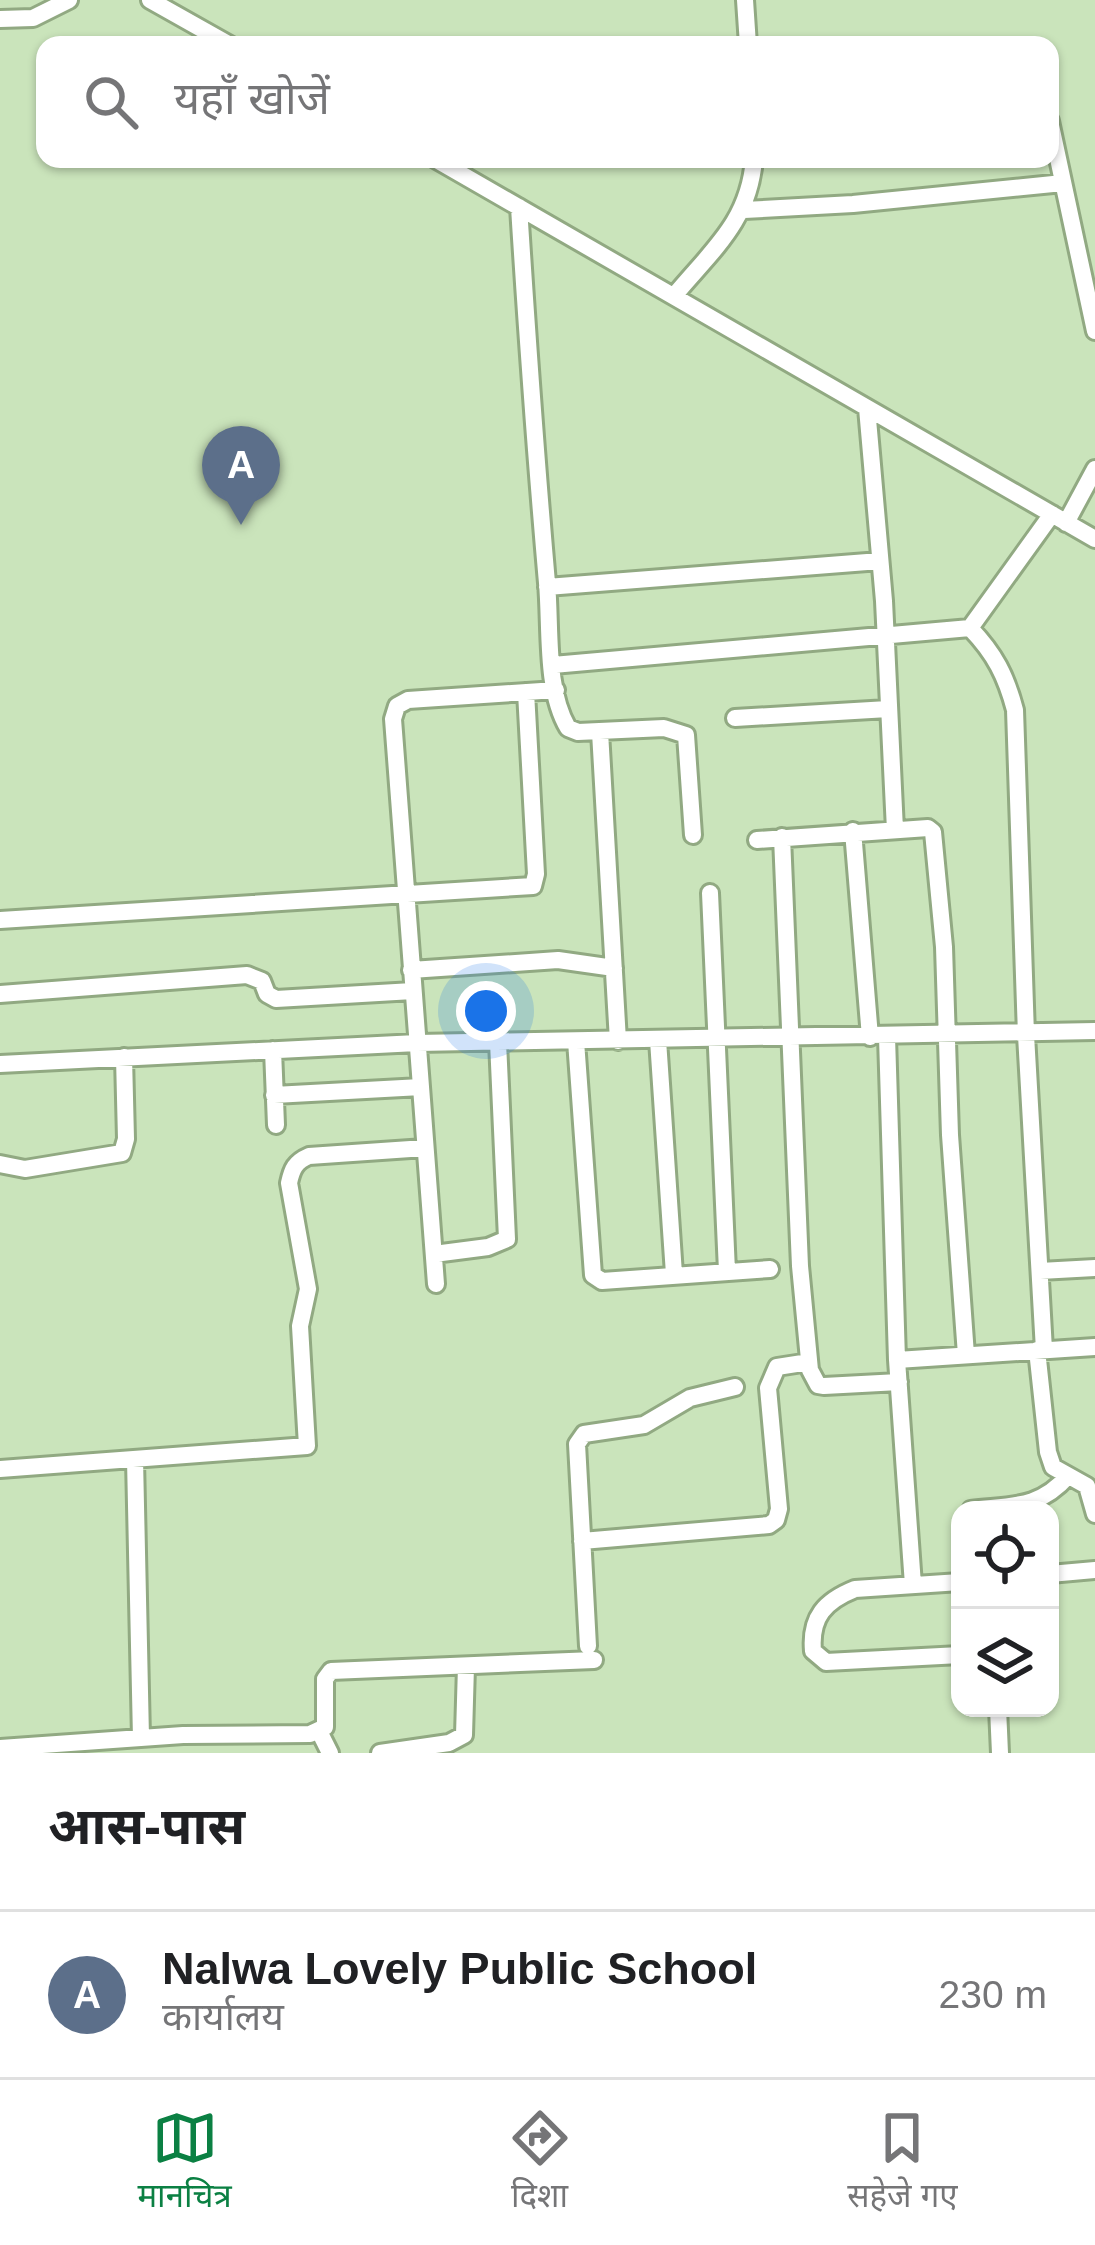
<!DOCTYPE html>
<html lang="hi">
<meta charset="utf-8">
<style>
:root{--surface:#fff;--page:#f2f2f2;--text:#202124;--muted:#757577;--line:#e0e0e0;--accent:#0b8043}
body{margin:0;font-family:Arial,"Noto Sans Devanagari",sans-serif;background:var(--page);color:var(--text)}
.controls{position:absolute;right:36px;bottom:36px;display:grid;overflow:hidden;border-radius:24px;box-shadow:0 3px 9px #0004}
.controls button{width:108px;height:108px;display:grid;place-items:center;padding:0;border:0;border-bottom:3px solid var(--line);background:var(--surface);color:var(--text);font:60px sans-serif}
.you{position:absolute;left:486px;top:1011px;width:42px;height:42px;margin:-30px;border:9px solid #fff;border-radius:50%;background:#1a73e8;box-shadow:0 0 0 18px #1a73e833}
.badge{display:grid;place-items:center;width:78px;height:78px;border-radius:50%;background:var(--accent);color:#fff;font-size:39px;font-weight:700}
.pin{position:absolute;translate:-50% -99px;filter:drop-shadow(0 3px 6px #0008)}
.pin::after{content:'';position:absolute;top:63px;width:42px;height:36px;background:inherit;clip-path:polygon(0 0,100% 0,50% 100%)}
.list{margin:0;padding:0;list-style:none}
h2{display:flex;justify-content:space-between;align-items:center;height:156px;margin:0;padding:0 48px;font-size:51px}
h2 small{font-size:39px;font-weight:400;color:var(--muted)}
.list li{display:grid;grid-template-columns:78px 1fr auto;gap:36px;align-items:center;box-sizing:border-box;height:168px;padding:0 48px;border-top:3px solid var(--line)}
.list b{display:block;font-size:45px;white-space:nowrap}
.list p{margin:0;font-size:39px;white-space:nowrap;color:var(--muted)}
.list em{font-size:39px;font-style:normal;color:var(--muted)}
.icon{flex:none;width:66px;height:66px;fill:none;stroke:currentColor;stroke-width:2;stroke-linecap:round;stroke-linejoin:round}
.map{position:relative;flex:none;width:1095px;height:1753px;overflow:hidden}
.search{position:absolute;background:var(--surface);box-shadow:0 3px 9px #0004;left:36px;right:36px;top:36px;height:132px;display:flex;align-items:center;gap:30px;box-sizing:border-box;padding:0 42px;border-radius:24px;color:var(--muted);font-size:45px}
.sheet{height:324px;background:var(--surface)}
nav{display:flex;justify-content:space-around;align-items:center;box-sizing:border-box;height:168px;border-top:3px solid var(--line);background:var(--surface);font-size:33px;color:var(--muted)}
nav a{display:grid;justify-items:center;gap:6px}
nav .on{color:var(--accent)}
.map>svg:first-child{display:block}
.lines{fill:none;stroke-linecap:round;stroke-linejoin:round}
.minor-casing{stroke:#91a982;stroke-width:22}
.minor{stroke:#fff;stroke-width:16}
</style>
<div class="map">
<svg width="1095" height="1753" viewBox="0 0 1095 1753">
<rect width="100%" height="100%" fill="#cae4bb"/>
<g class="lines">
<defs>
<path id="minor" d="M150,0L230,45
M745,0L748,45
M0,19L33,18L69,0
M1050,121L1095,331
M435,159L1095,539
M519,207C527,333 536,458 547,583C551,628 545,689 568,728L578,732L664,728L686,735L693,835
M744,210L853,204L1063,183
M674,296C712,250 749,222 754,159
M867,408L884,601L895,830
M1066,523L1095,469
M547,587L880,561
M970,628C995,654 1006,676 1015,710L1026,1035L1044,1350
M553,665L970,628L1052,514
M735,718L888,709
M600,732L618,1041
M853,831L870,1037
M782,837L800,1266L810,1370L818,1385L824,1386L899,1382
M757,840L928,828L933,832L944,947L950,1135L966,1355
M710,893L727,1271
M0,920L533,886L536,874L526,692
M411,970L558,960L614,968
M0,994L247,975L262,981L267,994L276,999L413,991
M887,1037L897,1360L913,1585
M658,1040L674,1274
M576,1041L593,1275L602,1281L770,1269
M273,1050L276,1125
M0,1064L417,1043L1095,1031
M274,1095L421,1087
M0,1164L25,1169L122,1153L126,1139L124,1057
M434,1254L488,1247L507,1239L498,1042
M1040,1271L1095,1268
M436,1284L393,719L397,706L408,700L556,690
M1037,1350L1048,1452L1053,1467L1087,1486L1095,1514
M897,1360L1095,1347
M135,1459L141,1738
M0,1469L307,1446L300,1326L308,1289L289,1183C292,1169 295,1162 309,1156L425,1148
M971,1510C1012,1505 1039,1509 1068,1476
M582,1541L769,1525L776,1520L779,1509L768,1388L777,1367L809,1362
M1050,1574L1095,1570
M960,1582L855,1589C825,1601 810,1617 813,1651L826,1662L960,1655
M588,1646L577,1444L584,1434L644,1425L690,1398L735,1387
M998,1708L1000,1753
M319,1731L330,1753
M0,1748L183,1735L310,1734L325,1727V1679L331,1671L594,1660
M380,1753L449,1743L464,1735L466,1666"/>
</defs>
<use href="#minor" class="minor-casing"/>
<use href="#minor" class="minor"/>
</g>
</svg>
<div class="controls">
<button><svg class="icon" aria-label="locate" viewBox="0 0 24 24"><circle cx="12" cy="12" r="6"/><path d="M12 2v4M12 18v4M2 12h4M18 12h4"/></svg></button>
<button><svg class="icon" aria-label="layers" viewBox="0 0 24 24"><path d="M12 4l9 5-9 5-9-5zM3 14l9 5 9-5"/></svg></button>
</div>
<div class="you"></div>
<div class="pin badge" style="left:241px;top:525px;background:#5c6f8a">A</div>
<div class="search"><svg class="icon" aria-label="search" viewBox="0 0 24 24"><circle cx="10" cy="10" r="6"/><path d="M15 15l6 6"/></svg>यहाँ खोजें</div>
</div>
<section class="sheet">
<h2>आस-पास<small></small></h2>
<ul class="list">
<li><span class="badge" style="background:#5c6f8a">A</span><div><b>Nalwa Lovely Public School</b><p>कार्यालय</p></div><em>230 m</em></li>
</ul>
</section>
<nav>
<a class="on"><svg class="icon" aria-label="map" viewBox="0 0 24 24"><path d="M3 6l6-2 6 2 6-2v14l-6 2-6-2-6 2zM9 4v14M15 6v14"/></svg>मानचित्र</a>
<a><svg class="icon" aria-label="directions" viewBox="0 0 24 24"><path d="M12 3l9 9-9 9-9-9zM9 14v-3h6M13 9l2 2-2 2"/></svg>दिशा</a>
<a><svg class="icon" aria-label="saved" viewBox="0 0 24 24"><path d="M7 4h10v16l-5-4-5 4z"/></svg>सहेजे गए</a>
</nav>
